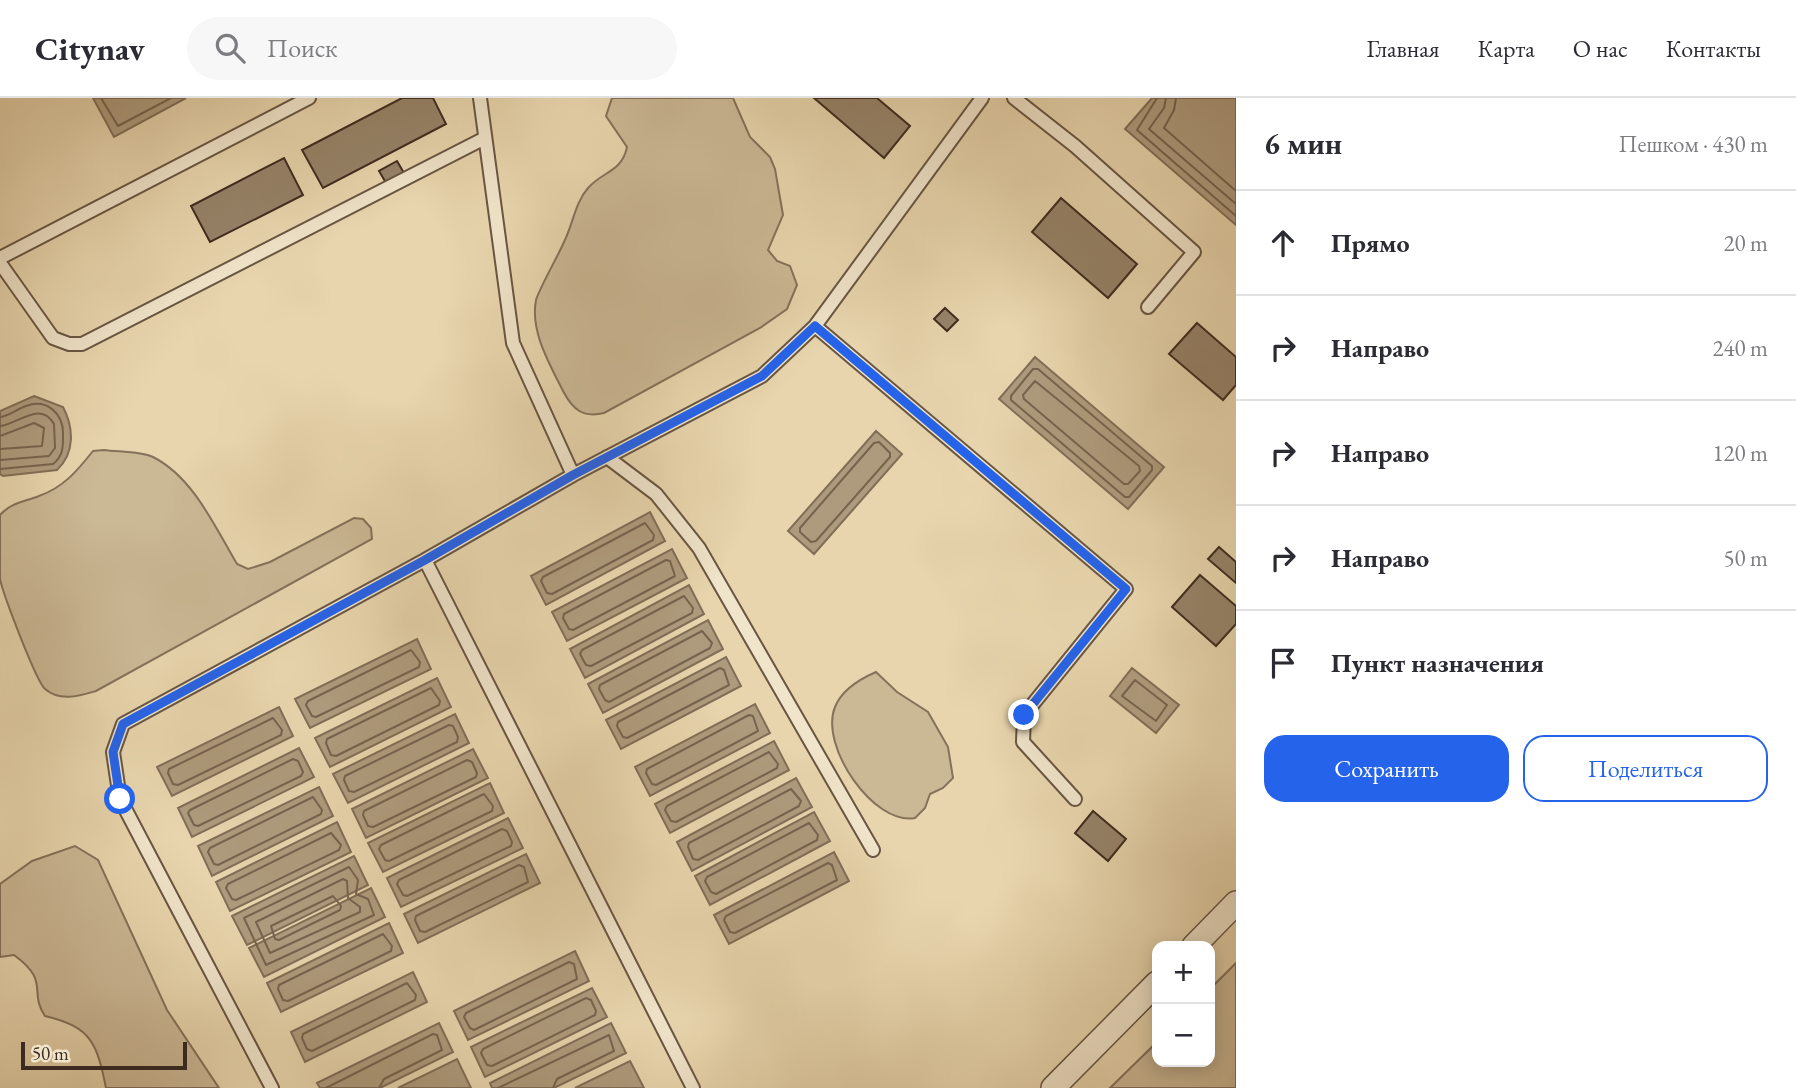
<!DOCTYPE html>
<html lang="ru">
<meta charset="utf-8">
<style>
:root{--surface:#fff;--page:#f7f7f7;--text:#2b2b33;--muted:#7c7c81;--line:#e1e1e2;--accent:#2563eb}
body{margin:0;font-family:"EB Garamond",serif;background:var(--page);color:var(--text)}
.controls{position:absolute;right:21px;bottom:21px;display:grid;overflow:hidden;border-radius:14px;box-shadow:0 4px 18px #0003}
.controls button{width:63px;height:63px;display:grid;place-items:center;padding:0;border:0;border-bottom:2px solid var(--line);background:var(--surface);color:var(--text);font:35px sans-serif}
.scale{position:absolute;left:21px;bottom:18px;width:166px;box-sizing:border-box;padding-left:7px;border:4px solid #3e2b1f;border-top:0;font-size:19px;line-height:24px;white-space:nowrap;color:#3e2b1f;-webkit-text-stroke:5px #f0e4ca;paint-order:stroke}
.stop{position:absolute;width:21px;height:21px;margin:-16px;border:5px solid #2563eb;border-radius:50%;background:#fff}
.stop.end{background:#2563eb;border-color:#fff;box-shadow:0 2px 7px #0008}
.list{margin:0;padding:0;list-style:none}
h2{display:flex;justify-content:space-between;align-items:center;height:91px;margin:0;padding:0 28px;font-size:30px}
h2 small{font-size:23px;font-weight:400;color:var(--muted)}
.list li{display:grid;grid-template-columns:46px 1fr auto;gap:21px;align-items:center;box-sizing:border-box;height:105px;padding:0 28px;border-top:2px solid var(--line)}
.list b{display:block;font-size:26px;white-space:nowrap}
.list em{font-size:23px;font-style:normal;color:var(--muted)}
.actions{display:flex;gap:14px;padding:21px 28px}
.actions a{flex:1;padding:16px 0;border:2px solid var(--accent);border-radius:21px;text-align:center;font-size:24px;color:var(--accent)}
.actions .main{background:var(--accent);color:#fff}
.icon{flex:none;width:38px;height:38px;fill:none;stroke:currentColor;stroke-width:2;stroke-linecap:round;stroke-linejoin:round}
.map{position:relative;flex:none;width:1236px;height:990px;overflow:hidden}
header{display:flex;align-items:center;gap:42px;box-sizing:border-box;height:98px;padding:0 35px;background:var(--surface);border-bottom:2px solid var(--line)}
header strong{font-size:33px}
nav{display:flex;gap:38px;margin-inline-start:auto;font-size:24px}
.search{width:490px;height:63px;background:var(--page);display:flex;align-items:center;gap:18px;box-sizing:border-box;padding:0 24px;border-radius:38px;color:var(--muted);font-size:26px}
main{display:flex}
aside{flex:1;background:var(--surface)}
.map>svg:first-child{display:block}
.green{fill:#cbb895;stroke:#84725a;stroke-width:2}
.water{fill:#ae9b7d;stroke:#816e57;stroke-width:2}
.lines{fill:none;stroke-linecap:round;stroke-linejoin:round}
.shore{stroke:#76634e;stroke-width:2}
.building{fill:#968369;stroke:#3e2b1f;stroke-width:2}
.lane-casing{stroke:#685642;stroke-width:16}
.street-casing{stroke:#685642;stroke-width:26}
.lane{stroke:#f0e4ca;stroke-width:12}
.street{stroke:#f0e4ca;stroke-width:23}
.route{stroke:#2563eb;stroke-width:9}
</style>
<header>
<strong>Citynav</strong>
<div class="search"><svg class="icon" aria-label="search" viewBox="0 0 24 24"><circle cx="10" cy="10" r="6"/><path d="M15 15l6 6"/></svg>Поиск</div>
<nav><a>Главная</a><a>Карта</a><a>О нас</a><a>Контакты</a></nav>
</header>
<main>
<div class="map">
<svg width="1236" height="990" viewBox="0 0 1236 990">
<rect width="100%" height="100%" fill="#e8d5ad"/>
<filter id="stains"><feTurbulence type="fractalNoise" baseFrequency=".00286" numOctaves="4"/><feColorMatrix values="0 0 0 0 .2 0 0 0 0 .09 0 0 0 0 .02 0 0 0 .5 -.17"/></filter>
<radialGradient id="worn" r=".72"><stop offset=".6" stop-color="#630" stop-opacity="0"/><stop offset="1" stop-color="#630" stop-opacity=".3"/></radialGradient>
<path class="green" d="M612,0H733L750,39L770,59L775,71L783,117L768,152L777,163L790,168L797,187L787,211L760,230L604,315C583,320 573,312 563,293C549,265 530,233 536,202C539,191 559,156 564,144C573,126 575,105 588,90C603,73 622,74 627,49L606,18Z
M104,352C119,354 140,353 153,359C193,379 215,429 237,466L248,471L270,464L354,420L363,421L371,430L372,441L96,593C79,598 60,604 45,591C36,583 3,496 0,481C0,462 0,437 0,417C12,404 24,404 39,398C64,389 77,373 93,353Z
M876,574L897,594L928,614L948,649L953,680L943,690L930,696L925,710L915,720C874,728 819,648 835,609C842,591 860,581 876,574Z
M75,748L98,762L167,912L219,990H106C97,946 92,929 45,918C28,893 51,884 14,857L0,859V786L32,763Z
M1236,865V990H1110L1157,944V964H1210V891Z"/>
<path class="water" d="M93,0H186L114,39Z
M1152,0H1236V127L1125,31Z
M1035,259L1164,369L1128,411L999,301Z
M34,298L63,309C74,330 75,355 57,372L3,378L0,376V313Z
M876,333L902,356L814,456L788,433Z
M650,414L665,443L546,507L531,478Z
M672,451L687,480L567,543L552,514Z
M689,487L704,516L585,580L570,551Z
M708,522L723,551L603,615L588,586Z
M417,541L431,571L310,630L295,601Z
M726,559L741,588L621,651L606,622Z
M1132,570L1179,607L1156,635L1110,598Z
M437,580L451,609L330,669L315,640Z
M755,606L770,635L650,698L635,669Z
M279,609L293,638L172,698L157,669Z
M455,616L469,645L348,705L333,676Z
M774,643L789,672L670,735L655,706Z
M299,650L314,679L192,739L178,710Z
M473,651L488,680L366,740L352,711Z
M796,680L812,709L692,773L677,744Z
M490,685L504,715L383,774L368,745Z
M319,689L333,718L212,778L198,748Z
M814,714L830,743L710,807L695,778Z
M508,720L523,750L401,809L387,780Z
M337,724L351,754L230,813L216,784Z
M834,754L849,783L729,846L714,817Z
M526,756L540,785L418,845L404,816Z
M354,758L368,787L247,847L232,818Z
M371,790L385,819L264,879L249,850Z
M389,825L403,855L281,914L267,885Z
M575,853L589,883L468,942L454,913Z
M413,874L427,904L305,964L291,934Z
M592,890L607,919L485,979L471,949Z
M439,925L453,954L380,990H320L317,985Z
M611,925L626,955L554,990H492L490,985Z
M457,961L471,990H398Z
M630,963L644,990H575Z"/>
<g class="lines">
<path class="shore" d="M101,0L118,28L171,0
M1157,0L1137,32L1236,118
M1166,0L1164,10L1149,31L1236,106
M1176,0L1174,12L1164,30L1236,93
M1033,271H1038L1152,368V372L1129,399H1125L1011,302V298Z
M1035,283L1139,368L1140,373L1128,386H1124L1024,301L1023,297Z
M0,319C9,318 17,311 26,308C47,300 63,316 63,335C63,348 64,357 53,366L0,371
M0,328C18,326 41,302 54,326L55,350L49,358L0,362
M0,338L34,325L44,330L42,348L0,351
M879,344L890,355V359L816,443L811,444L800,434V430L874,345Z
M645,425L654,437L653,442L552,496L547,495L541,483L543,479Z
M666,462L670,463L675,478L573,532L569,531L563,520L564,516Z
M684,498L693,510L692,515L591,568L586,567L580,556L582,552Z
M702,533L712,545L710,550L609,604L605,602L599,591L600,587Z
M411,552L420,564L419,569L316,619L312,618L306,607L308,603Z
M720,570L724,572L729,587L627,640L623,639L617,628L618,624Z
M1135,582L1167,607L1156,623L1122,598Z
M431,590L440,603L439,607L336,658L331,657L326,645L327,641Z
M749,617L753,618L758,633L656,687L652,686L646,675L647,671Z
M273,620L282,632L281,637L178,687L173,686L168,675L169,671Z
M449,627L453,628L458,639L457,644L354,694L349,693L344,682L345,678Z
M769,654L778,666L777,670L676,724L671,723L665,712L667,708Z
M293,661L298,663L303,674L301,678L198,728L194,727L188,715L190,712Z
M467,662L472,664L477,675L476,679L373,729L368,728L363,717L364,713Z
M791,691L801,703L799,708L698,762L693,761L688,749L689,745Z
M484,696L493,708L492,713L389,763L385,762L379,751L381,747Z
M313,699L322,712L321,716L218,767L214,766L208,754L210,750Z
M809,725L818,737L817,742L716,796L711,794L705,783L707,779Z
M502,731L507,733L512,744L511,748L407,798L403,797L397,786L399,782Z
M331,735L341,747L339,752L236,802L232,801L226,790L228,786Z
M828,765L832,767L837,782L735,835L730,834L724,822L726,818Z
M519,767L524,769L528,784L425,834L420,833L415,822L416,818Z
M349,769L358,782L356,796L368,801L374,817L266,867L244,820Z
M343,781L347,783L348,800L360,809V814L270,855L256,824Z
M333,798L341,808L340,812L279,842L275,841L271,828Z
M383,836L392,848L391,853L288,903L283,902L278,891L279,887Z
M569,864L574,866L577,881L474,932L470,930L464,919L466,915Z
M407,885L416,897L415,902L312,953L307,951L302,940L303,936Z
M586,900L591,902L596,913L595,917L492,968L487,967L481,955L483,951Z
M326,990L433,936L437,937L442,952L384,981L379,990
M498,990L609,937L614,953L557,981L553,990"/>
</g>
<path class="building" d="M402,0H433L446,26L323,90L302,52Z
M814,0H877L910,28L884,60Z
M284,60L303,97L210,144L191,108Z
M397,63L404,75L386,85L379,73Z
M1061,100L1137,166L1108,200L1032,134Z
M945,210L958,222L947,233L934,221Z
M1197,225L1236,259V287L1223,302L1169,256Z
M1219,449L1236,464V485L1208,461Z
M1200,477L1236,508V526L1216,548L1172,509Z
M1093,713L1126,741L1108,763L1075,735Z"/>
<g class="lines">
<defs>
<path id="lane" d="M480,0L513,245L573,377
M1014,0L1075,48L1194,154L1148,209
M0,160L309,0
M0,165L53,240L69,246H82L485,40
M815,228L1126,491L1024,617L1023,644L1075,701
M607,359L656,396L699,450L873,752
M425,462L693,990
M272,990L120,701L113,654L123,626L425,462L573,377L762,278L815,228L982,0"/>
<path id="street" d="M1194,848L1236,805
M1053,990L1157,885"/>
</defs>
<use href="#lane" class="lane-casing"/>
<use href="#street" class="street-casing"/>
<use href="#lane" class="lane"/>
<use href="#street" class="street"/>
</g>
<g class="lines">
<path class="route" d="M120,701L113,654L123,626L425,462L573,377L762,278L815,228L1126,491L1024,617"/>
</g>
<rect width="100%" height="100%" filter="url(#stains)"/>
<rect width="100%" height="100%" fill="url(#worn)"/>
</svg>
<div class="controls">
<button>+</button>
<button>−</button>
</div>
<div class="scale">50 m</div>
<div class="stop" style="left:120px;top:701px"></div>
<div class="stop end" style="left:1024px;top:617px"></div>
</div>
<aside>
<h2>6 мин<small>Пешком · 430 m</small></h2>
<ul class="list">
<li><svg class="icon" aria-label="ahead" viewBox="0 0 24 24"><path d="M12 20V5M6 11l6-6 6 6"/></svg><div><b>Прямо</b></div><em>20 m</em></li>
<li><svg class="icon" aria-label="right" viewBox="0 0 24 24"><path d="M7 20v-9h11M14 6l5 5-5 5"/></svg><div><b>Направо</b></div><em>240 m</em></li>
<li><svg class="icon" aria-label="right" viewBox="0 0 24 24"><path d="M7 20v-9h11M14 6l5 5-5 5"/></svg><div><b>Направо</b></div><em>120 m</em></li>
<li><svg class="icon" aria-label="right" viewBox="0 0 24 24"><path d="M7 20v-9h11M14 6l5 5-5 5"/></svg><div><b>Направо</b></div><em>50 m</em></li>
<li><svg class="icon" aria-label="arrive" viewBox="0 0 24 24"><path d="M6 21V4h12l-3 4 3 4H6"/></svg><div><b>Пункт назначения</b></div></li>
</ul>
<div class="actions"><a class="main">Сохранить</a><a>Поделиться</a></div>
</aside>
</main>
